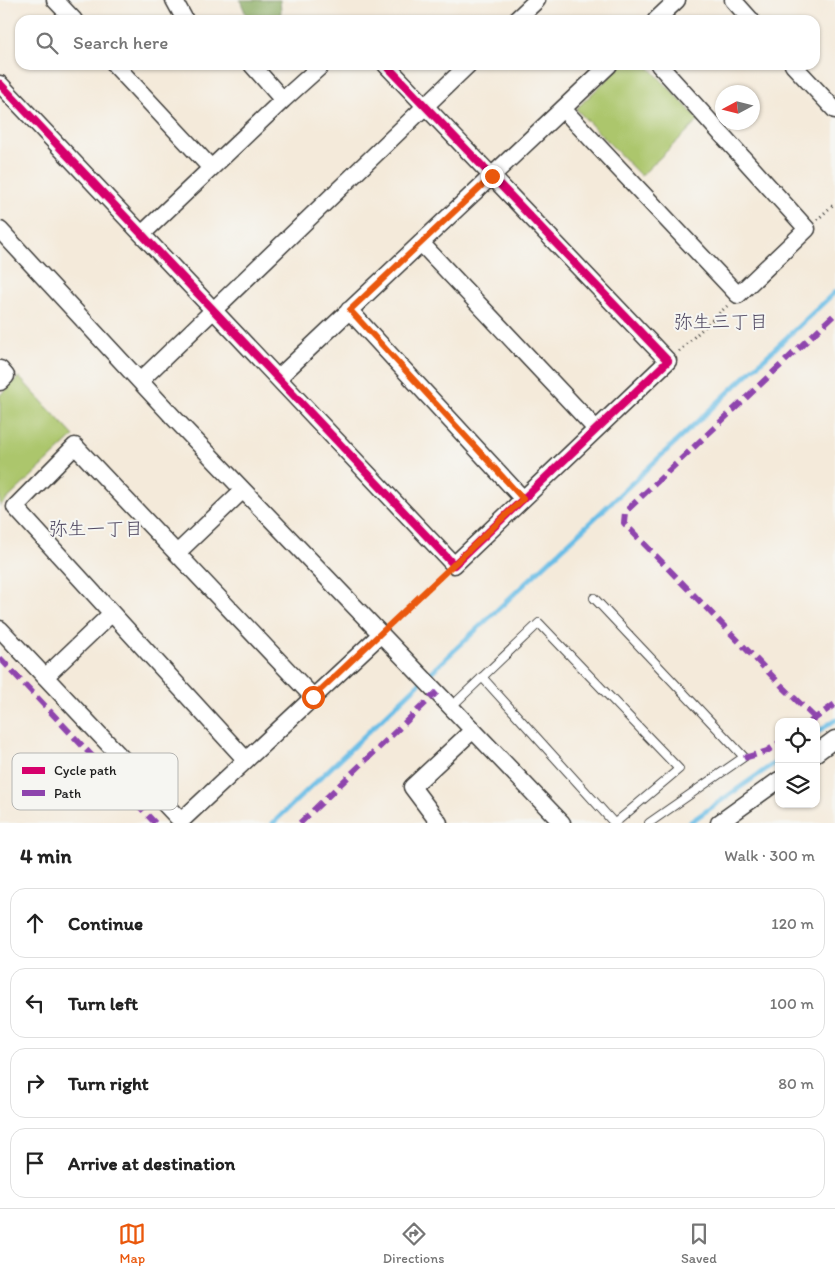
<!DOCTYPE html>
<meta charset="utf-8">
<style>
:root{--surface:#fff;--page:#f2f2f2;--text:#222;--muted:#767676;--line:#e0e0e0;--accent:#ea580c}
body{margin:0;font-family:Itim,"Klee One",sans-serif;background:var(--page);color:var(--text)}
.controls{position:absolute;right:15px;bottom:15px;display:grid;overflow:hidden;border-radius:10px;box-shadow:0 1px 4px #0004}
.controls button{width:45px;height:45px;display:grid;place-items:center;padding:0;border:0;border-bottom:1px solid var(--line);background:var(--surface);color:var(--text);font:25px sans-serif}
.compass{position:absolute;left:715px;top:85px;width:45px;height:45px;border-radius:50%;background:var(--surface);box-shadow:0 1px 4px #0004;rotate:263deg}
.stop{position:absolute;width:15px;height:15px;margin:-11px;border:4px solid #ea580c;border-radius:50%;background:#fff}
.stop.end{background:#ea580c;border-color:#fff;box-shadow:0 1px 5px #0008}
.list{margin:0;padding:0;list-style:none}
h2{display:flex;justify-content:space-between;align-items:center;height:65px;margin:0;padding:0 20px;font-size:21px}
h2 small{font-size:16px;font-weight:400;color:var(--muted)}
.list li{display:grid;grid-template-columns:32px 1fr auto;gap:15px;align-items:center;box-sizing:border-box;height:70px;margin:0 10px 10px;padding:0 10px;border:1px solid var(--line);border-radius:15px}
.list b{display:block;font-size:19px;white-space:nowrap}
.list em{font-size:16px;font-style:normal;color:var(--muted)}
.icon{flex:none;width:28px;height:28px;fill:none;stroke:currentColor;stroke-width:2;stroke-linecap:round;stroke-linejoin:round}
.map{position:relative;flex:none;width:835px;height:823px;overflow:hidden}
.search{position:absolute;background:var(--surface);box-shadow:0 1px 4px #0004;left:15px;right:15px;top:15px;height:55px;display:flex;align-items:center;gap:12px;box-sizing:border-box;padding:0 18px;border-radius:15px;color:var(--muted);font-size:19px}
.sheet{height:385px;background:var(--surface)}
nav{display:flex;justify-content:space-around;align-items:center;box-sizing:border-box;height:70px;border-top:1px solid var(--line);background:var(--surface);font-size:14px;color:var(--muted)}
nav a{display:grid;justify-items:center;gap:2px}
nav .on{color:var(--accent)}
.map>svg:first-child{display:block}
.green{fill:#acc66c;stroke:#647144}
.forest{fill:#89ab60;stroke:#52643e}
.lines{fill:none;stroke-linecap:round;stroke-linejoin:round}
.stream{stroke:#69bde6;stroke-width:5}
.lane-casing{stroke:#3c3b38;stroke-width:10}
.street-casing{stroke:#3c3b38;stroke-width:19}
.path{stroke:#3c3b38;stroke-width:3;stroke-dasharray:1 4;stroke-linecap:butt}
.lane{stroke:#fff;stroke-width:8}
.street{stroke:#fff;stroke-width:16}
.quiet{stroke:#8e44ad;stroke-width:6;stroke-dasharray:12 6;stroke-linecap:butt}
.cycleway-casing{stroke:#f6f6f2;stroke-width:11}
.cycleway{stroke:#d6006c;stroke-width:8}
.route{stroke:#ea580c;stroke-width:6}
.labels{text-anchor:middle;stroke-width:4;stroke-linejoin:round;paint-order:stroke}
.neighbourhood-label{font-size:19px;fill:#534b63;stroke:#f6f6f2}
.key{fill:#f6f6f2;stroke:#b5b5b2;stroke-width:1}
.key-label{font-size:14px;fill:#1c1c1c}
</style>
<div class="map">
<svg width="835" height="823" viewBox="0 0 835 823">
<rect width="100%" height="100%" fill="#f6f6f2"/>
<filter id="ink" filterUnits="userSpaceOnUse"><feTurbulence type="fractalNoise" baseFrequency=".02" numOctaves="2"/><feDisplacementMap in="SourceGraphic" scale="10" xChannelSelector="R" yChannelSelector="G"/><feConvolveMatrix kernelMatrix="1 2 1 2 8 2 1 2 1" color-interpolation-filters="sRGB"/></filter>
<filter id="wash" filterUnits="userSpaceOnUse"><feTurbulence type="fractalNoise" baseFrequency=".0096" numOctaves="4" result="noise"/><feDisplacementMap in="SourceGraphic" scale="20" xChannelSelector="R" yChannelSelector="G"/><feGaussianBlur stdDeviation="1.12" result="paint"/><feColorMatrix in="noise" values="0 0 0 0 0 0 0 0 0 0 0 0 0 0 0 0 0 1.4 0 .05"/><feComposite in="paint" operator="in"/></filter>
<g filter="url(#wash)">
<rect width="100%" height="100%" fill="#f4eada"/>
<path class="green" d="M622,65H647L699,120L641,176L576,109Z
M19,377L74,436L0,506V395Z"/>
<path class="forest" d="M240,0H280L281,12L278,20H250L247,17Z"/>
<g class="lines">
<path class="stream" d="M816,733L835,720
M273,823L410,692L835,292
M689,823L779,760"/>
</g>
</g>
<g filter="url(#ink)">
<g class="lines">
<defs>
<path id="lane" d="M594,598L744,757L649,823
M482,677L614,823
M451,707L539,623L679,769L615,823"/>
<path id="street" d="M55,0L74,20
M174,0L185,20
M733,0L751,20
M516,20L537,0
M656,20L677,0
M115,65L211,168
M252,65L283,100L322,65
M793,65L835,110
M0,84L454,565L668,361L386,65
M563,109L738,295L807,229L659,65
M0,230L174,418L562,823
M142,234L283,100
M421,243L596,429
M349,310L523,499
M0,369L6,376L0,382
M278,378L609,65
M140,381L468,65
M177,553L243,490
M0,629L181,821L381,634
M45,677L112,613
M816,753L835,739
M246,760L15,507L75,446L313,697
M439,823L412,787L473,730
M719,823L779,780"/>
</defs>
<use href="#lane" class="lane-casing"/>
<use href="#street" class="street-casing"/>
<path class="path" d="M817,220L835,203
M679,351L727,306
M392,623L442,576"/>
<use href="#lane" class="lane"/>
<use href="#street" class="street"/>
<path class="quiet" d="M0,658L155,823
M815,718L783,687L624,523L625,512L835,314
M810,722L835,704
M744,758L767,751L779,743
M300,823L437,692"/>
<defs>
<path id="cycleway" d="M0,84L454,565L668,361L386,65"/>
</defs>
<use href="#cycleway" class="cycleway-casing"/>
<use href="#cycleway" class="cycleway"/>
</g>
</g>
<g class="lines" filter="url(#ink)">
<path class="route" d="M313,697L523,499L350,310L492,176"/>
</g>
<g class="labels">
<g class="neighbourhood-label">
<text x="721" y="328">弥生三丁目</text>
<text x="96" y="535">弥生一丁目</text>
</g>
</g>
<rect x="12" y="753" width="166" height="57" rx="8" class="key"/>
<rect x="22" y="767" width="23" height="7" fill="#d6006c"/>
<rect x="22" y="790" width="23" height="6" fill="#8e44ad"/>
<g class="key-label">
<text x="54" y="775">Cycle path</text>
<text x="54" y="798">Path</text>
</g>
</svg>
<div class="controls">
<button><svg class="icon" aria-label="locate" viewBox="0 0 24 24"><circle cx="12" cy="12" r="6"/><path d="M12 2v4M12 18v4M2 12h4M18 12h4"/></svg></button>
<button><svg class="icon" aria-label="layers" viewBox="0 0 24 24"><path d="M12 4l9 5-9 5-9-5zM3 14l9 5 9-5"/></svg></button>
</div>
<svg class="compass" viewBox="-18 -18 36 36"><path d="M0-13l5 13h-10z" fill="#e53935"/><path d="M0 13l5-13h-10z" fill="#767676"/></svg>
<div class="stop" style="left:313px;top:697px"></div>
<div class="stop end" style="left:492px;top:176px"></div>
<div class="search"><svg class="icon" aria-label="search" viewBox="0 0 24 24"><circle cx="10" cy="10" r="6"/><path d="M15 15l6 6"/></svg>Search here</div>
</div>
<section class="sheet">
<h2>4 min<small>Walk · 300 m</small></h2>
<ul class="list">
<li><svg class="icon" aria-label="ahead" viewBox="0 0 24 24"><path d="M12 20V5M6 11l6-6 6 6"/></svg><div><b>Continue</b></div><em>120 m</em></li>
<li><svg class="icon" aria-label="left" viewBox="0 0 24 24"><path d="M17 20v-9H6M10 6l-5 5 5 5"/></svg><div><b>Turn left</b></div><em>100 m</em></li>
<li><svg class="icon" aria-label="right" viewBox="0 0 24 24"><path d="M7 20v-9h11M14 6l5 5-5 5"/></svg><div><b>Turn right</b></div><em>80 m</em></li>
<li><svg class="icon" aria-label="arrive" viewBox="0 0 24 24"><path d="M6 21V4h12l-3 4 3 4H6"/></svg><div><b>Arrive at destination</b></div></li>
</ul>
</section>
<nav>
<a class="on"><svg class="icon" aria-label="map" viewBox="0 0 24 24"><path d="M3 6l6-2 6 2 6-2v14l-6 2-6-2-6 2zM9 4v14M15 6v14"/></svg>Map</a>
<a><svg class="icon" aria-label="directions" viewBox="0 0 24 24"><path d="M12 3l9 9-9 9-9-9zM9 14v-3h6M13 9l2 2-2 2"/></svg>Directions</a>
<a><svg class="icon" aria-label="saved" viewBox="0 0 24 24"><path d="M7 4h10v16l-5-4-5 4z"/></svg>Saved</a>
</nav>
